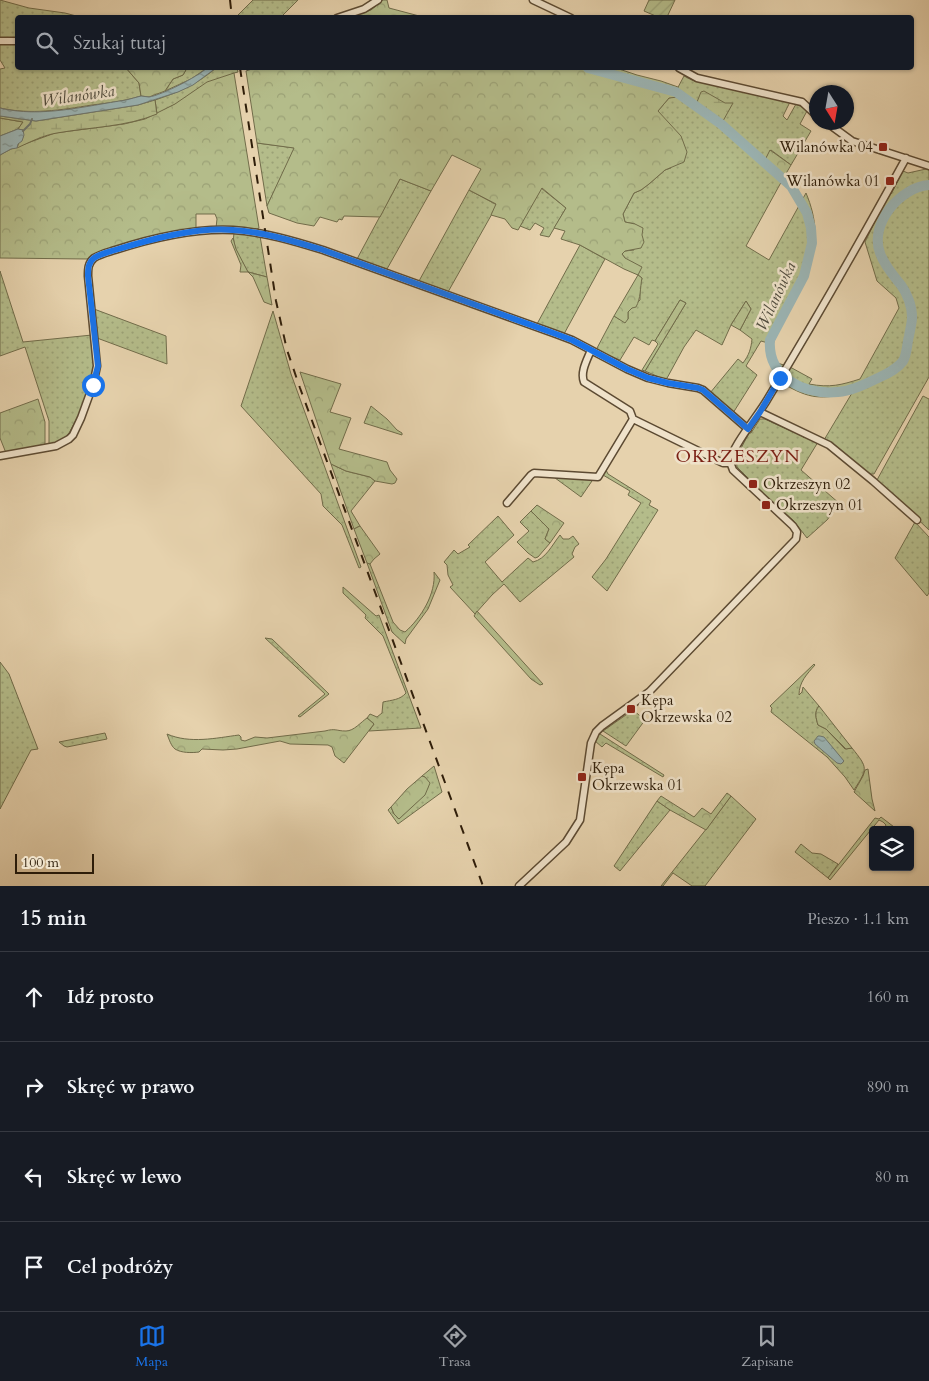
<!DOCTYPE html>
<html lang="pl">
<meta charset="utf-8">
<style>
:root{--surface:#171b24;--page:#242831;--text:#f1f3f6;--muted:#9ea1a6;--line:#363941;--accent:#1a73e8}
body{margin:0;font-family:Cardo,serif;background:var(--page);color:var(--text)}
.controls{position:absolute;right:15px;bottom:15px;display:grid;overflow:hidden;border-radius:5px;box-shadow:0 1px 4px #0004}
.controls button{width:45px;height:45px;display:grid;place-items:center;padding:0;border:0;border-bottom:1px solid var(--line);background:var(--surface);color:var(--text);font:25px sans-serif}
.compass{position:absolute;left:809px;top:85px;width:45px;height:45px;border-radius:50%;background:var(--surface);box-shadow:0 1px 4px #0004;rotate:169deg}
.scale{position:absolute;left:15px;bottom:12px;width:79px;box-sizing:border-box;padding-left:5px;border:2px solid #2e1d09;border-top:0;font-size:14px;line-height:18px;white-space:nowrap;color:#2e1d09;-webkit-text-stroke:4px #efe2ca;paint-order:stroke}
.stop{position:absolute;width:15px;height:15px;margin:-11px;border:4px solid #1a73e8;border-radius:50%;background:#fff}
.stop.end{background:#1a73e8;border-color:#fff;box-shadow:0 1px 5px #0008}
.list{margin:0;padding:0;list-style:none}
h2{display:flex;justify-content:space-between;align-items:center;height:65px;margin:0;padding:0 20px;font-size:21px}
h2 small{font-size:16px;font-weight:400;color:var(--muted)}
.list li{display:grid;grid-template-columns:32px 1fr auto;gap:15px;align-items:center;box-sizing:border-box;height:90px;padding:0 20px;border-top:1px solid var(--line)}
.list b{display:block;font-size:19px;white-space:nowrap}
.list em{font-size:16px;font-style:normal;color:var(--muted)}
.icon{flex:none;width:28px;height:28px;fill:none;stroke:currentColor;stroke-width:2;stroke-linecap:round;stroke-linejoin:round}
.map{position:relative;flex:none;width:929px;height:886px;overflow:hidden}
.search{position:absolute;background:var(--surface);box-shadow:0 1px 4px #0004;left:15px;right:15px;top:15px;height:55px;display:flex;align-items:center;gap:12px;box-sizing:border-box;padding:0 18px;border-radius:5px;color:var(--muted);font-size:19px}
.sheet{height:425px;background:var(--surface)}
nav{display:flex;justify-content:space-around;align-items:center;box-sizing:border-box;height:70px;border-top:1px solid var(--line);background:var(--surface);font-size:14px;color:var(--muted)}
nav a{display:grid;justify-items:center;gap:2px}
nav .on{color:var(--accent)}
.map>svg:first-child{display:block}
.grass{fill:url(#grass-dots);stroke:#716c4a}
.forest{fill:url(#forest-crowns);stroke:#716c4a}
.wetland{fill:url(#wetland-marsh);stroke:#716c4a}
.garden{fill:url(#garden-furrows);stroke:#716c4a}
.water{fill:url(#water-ripples);stroke:#6f7870}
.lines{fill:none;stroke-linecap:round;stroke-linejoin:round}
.stream{stroke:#6f7870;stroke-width:2}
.river{stroke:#9bb5b5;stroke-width:10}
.minor-casing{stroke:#5c4a32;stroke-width:9}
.minor{stroke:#efe2ca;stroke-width:6}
.rail{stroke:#2e1d09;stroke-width:2;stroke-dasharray:9 9;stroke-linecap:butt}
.route{stroke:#1a73e8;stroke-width:6}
.poi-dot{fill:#8f2418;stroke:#efe2ca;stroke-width:2}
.labels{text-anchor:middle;stroke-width:5;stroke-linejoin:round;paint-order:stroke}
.poi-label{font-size:15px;fill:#2e1d09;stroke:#efe2ca;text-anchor:start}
.water-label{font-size:16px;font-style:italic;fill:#4f4b3d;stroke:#efe2ca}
.quarter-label{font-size:18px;letter-spacing:1px;fill:#7a1f14;stroke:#efe2ca}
</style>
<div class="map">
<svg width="929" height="886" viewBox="0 0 929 886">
<defs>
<pattern id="grass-dots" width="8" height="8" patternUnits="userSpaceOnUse" patternTransform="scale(1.25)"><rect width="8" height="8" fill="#b4bc8a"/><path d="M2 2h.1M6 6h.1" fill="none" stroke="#9ba176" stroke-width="1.8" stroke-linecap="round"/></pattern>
<pattern id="forest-crowns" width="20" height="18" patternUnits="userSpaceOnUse" patternTransform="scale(1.25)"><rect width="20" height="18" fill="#b4bc8a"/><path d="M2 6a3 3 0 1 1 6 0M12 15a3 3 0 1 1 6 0" fill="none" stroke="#9ba176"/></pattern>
<pattern id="wetland-marsh" width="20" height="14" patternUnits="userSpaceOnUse" patternTransform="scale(1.25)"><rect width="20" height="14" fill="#b4bc8a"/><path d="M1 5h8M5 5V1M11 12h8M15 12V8" fill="none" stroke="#9ba176"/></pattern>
<pattern id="garden-furrows" width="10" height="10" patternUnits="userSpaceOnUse" patternTransform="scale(1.25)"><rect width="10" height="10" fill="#b4bc8a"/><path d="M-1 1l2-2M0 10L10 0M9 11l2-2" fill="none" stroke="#9ba176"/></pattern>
<pattern id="water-ripples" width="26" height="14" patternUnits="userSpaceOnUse" patternTransform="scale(1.25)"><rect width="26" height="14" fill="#9bb5b5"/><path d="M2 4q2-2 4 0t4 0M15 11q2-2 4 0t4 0" fill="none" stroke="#7f9391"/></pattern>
</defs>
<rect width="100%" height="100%" fill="#e6d2ad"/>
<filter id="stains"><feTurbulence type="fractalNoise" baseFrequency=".004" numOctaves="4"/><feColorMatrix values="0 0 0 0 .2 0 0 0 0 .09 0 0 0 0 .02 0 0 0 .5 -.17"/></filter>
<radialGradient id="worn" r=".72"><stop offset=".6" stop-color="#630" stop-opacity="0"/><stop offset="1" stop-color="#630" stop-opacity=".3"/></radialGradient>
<path class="grass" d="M0,0L29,8L65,13L80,17L18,18L17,39L0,38Z
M253,0H298L281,17H238L237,16Z
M0,44H17L18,68H126L139,83L141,96C125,101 109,103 92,105C61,110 31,115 0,108V69L5,68L0,60Z
M187,68H207L191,79L165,91L173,79L183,75Z
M216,68H237L238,72L234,73L157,114L155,100C179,92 196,85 216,68Z
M583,68H597L676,91L684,76L692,80L790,102L783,116L787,120L796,104L804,108L807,111L800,124L811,131L791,165L771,150L765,160L784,177L746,246L769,260L806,193C817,219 818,242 809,268L774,341C772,349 773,355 777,363L784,365L777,377C771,367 765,355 768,343L761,341L746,366L757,375L733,413L710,393L738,359L743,363C749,355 751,349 752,339L740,330L751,309L746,301L731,325L722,345L696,330L684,347L666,380L645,371L686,303L680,300L655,341L652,340L649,345L634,337L620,360L596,350L614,316L619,319H628V312L640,300V288L642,278L638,275L622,254L625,251L634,250L635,224L625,222L623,214L634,193L641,190L649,184L665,170L671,168L658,111L669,98L677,96L674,94Z
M257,143L295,148L267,206Z
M926,169L929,170V377L874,474H868L824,440L852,393C820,399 811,400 782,383L790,367L812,379L809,384C830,388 841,385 860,379L899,308L896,298L877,281L865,242L888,195L891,194L903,171L908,173Z
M400,179L431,191L387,269L357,259Z
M541,188L566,208L549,237L540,235L544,228L535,223L530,230L520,226Z
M469,190L497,205L448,292L419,281Z
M234,233L260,236L267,277L248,272C242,261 231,246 234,233Z
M580,245L605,259L564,334L537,324Z
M0,271L23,342L92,335L95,371L90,394L68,435L55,444L49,445V421L25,347L0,356Z
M94,309L166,336L167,364L97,338Z
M273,311L291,374L361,567L359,568L342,525L323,506L321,494L241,406Z
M923,396L929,399V530L877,480Z
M371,406L387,419L397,430L402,433V435L364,423Z
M760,419H765L802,436L804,438L806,436L818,442L801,470L840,504L827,520L807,538L793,520L767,497L737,467L736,458L749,433H751Z
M331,464L346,471L370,477L375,481L351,511L360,526L354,529Z
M606,470L608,474L651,501L649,505L658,510L607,591L592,577L606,559L641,503L628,495L630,491L603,475Z
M551,475L594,478L581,497Z
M531,511L549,529L545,539L550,543L538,557L535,558L528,553L517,542L529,531L520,522Z
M498,516L514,535L485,562L502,582L528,558L533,562C546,559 552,545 560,535L563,539H569L573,536L579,544L575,547L572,554L574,557L520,602L504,584L492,595L475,614L450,587L453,585L448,575L447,565L444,562L454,550L458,554L470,547L468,545Z
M915,522L929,537V593L927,596L895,558Z
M367,563L370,564L393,622L400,630L405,632C421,618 436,594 434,572L440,580L428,609L406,639L405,644L392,632Z
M343,587L376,616L379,615L421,728L369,731L374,724L367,718L370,714L377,717L382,713L383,702C392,700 400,700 406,693L383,636L365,618L366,615L343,593Z
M265,638L272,639L329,694L300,717L298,716L325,694Z
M0,662L9,674L38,749L31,750L0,809Z
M814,664L815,665C807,674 799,682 799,695L802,692L803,687L819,706C814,712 816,718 818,725L826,729L845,749L852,748C868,768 868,768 854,790L845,777L827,757L771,712L772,708L770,706Z
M633,710L645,720L626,746L603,731Z
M105,733L107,739L67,747L64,746L59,742Z
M600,734L664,775L663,777L606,743L602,747L595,741V738Z
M434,766L442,792L398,824L388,810L391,807L394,814L425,777L422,776Z
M731,796L756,819L705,886H692L673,873L663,886H661L707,828Z
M657,801L670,810L620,871L614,866Z
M801,844L812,853L821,854L838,864L828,878L795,852Z"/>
<path class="forest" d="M383,0H387L389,8L423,17L346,18L371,10Z
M126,68H187L183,75L173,79L165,91L149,97L141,96L139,83Z
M255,68H583L675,94L678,97L669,98L658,111L681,136L687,152L684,162L665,170L649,184L641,190L634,193L623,214L625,222L635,224L643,228L642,235L644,242L641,248L625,251L622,254L625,258L642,267L638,275L642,278C640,288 641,298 636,307L632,308L628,312V319L625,323L614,316L638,275L624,269L580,245L561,239L565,231L554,228L566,208L542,188L518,230L512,228L505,219L491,215L496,204L469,190L481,169L452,155L431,191L400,179L380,217L344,216L342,220L339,219L337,222L320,217L314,226L297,223L269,213L267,206L294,148L257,143L246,71Z
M597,68H616L637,75L661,81L678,87L677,91Z
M234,73L259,228L253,231L216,228L217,219L215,214H196V229L111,249L87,259L0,258V155L11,149L55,133L124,124L145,119L175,104L207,82Z
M0,118L23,122L18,129L0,136Z
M770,150L791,165L784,177L765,160Z
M233,238L236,249L248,272L267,277L272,305L264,302L253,277L248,272H240L241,265L231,241Z
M680,300L686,303L645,371L642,370L658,344L655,341Z
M746,301L751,309L740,330L731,325Z
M300,372L341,384L330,412L351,418L339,449L387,462L390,470L397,479L395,483L392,484L375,481L370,477L346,471L331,464Z
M38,399L45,422V444L43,446L6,453L0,438V413Z
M537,505L564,523L550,543L545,539L549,529L531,511Z
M360,526L380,554L374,559L370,564L367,563L354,529Z
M477,611L543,684L540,685L531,679L474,616Z
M819,706L852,748L846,749L826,729L818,725C816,718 814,712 819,706Z
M367,718L374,724L344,763L335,756L332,747L328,745L290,744L280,741L237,749L223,750L202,749L199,752C192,753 181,753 175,749C171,746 169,739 167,734C190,744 216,738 239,735L241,737V740L245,741L255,737L267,738L325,731C336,728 336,731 346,731C354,731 361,722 367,718Z
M868,769L872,799L875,811L854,792L863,776L865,770Z
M422,776L425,777L430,783L425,795L399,819L394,814L391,807L407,789Z
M727,793L731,796L706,830L670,810L657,801L661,796L694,817L702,808L711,814Z
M881,817L898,830H889L888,828L886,830H883L886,825L883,822L879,820L830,880L828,878L875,818L879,819Z"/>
<path class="wetland" d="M704,91L725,103H733L723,121L697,102L701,92Z
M155,100L157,114C126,127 91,127 57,133C44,135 30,142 17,148L23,130L18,129L23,122L0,118V116L36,121L138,105Z"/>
<path class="garden" d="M649,0H675L667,17H658L644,11Z"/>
<path class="water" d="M207,68H216L193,85L178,92L138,105L36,121L0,116V108C41,118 85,106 126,100C131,99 136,97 141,96C144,96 146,97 149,97C162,95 197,77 207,68Z
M18,129L23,130L24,135L22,141L18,144L17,148L11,149L0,155V136Z
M818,736H820L824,737L844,761L841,764L837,763L815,744L814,741Z"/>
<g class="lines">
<path class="stream" d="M23,131L30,124L32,119"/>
<path class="river" d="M588,68L676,92L721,124L791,186L807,213L811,228L812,243L804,276L770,340C767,378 805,395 838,392C852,391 865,384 878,378C885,375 898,368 903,361C907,355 907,343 909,336C910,330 912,323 912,317C912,306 907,293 901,285C893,275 884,265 880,253C869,224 900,187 929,185"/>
<defs>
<path id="minor" d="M533,0L571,18
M337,18L364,9L378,0
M0,41H18
M679,68L697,78L802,102L816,115
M826,122L852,141L929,166
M591,350C587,360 580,372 584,382L630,411L633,419L723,463H730
M760,412L829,445L873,481L917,520
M0,456L56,446L69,439L73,435L81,418L93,385L97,366L88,276C88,269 88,263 94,258C100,254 109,252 115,250C152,238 195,228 233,230C264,232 294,241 323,250L556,334L572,340L627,369L648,378L668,383L698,388L703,390L748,429
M507,503L531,475L534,473L598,477L633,419
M519,886L566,842L580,820L591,743L596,732L602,726L649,692L796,539L797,532L793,526L733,470C732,467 731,465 730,462C730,449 759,414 767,400C815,321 861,240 906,158"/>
</defs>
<use href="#minor" class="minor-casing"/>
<use href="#minor" class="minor"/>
<path class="rail" d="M230,0L232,18
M240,68L276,301L287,350L300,388L483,886"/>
</g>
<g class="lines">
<path class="route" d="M93,385L98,366L88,276C88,269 88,263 94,258C100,254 109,252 115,250C151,239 196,227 233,230C264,232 293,241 323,250L556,334L572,340L627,369L648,378L668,383L698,388L703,390L748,429L760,412L780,378"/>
</g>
<g class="poi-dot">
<rect x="878" y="142" width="10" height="10" rx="2.5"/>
<rect x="885" y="176" width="10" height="10" rx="2.5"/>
<rect x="748" y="479" width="10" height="10" rx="2.5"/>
<rect x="761" y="500" width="10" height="10" rx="2.5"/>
<rect x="626" y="704" width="10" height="10" rx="2.5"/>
<rect x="577" y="772" width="10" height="10" rx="2.5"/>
</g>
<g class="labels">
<g class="poi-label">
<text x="873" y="152" text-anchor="end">Wilanówka 04</text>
<text x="880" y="186" text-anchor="end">Wilanówka 01</text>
<text x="763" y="489">Okrzeszyn 02</text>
<text x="776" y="510">Okrzeszyn 01</text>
<text x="641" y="705">Kępa<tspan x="641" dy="17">Okrzewska 02</tspan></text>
<text x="592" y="773">Kępa<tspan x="592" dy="17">Okrzewska 01</tspan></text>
</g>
<g class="water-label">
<text transform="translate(78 95) rotate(-8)" y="6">Wilanówka</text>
<text transform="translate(775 296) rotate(-65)" y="6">Wilanówka</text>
</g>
<g class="quarter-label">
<text x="738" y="462">OKRZESZYN</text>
</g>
</g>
<rect width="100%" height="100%" filter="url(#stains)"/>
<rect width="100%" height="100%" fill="url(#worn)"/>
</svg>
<div class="controls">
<button><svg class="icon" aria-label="layers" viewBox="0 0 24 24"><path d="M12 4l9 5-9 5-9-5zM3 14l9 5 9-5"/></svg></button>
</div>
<svg class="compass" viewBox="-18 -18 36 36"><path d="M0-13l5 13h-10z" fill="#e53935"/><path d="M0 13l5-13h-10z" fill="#9ea1a6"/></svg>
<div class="scale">100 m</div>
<div class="stop" style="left:93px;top:385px"></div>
<div class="stop end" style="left:780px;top:378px"></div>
<div class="search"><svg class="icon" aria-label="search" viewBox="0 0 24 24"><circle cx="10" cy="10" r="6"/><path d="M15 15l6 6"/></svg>Szukaj tutaj</div>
</div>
<section class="sheet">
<h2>15 min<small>Pieszo · 1.1 km</small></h2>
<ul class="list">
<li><svg class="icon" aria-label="ahead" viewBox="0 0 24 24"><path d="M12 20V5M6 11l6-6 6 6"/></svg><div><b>Idź prosto</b></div><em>160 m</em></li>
<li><svg class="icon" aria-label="right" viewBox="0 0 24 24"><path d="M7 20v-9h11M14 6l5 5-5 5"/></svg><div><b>Skręć w prawo</b></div><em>890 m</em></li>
<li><svg class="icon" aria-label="left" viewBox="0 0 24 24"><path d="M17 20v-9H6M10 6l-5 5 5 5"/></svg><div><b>Skręć w lewo</b></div><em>80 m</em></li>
<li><svg class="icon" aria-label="arrive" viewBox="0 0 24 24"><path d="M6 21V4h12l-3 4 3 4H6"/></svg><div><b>Cel podróży</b></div></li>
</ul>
</section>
<nav>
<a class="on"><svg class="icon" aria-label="map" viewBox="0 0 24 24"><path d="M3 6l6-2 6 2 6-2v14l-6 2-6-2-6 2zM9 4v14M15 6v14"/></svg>Mapa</a>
<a><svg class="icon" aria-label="directions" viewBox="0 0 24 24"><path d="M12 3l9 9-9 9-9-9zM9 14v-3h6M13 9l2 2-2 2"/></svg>Trasa</a>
<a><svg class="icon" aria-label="saved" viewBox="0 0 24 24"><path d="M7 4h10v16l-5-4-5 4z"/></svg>Zapisane</a>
</nav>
